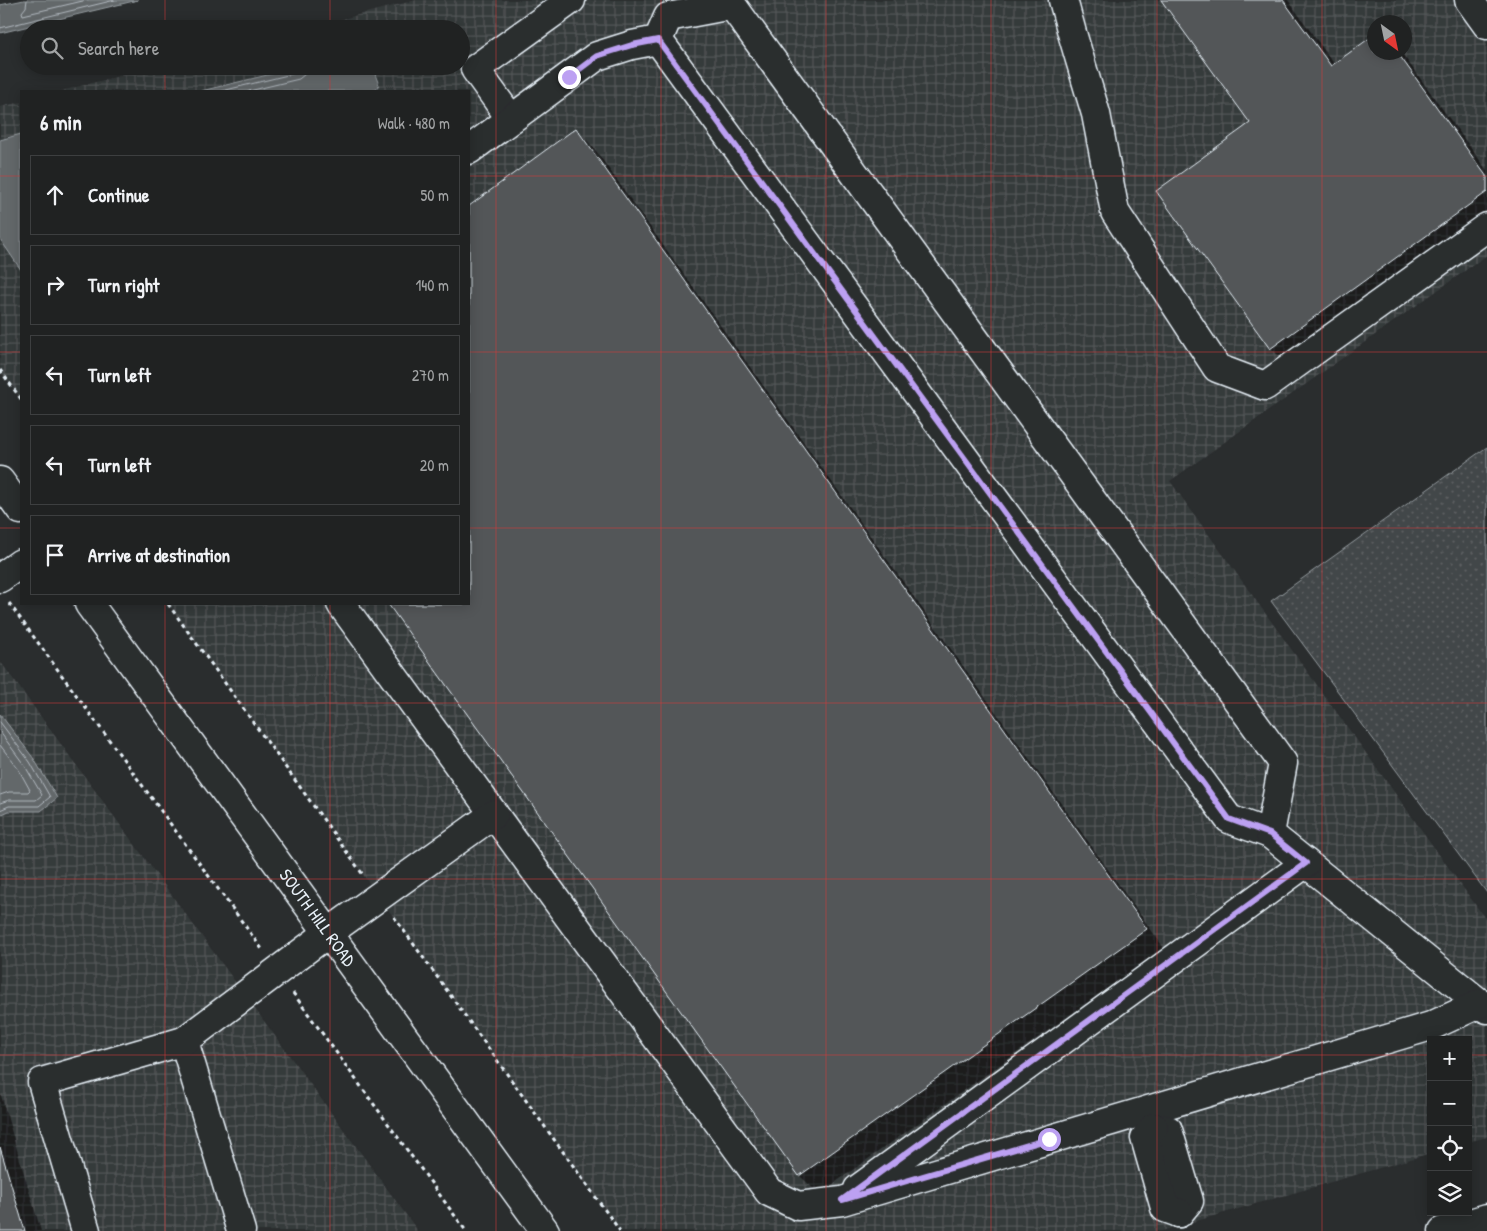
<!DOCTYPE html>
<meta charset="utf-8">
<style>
:root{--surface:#202222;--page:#282a2a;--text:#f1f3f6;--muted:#a2a4a5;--line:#3d3f40}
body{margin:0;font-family:"Patrick Hand",sans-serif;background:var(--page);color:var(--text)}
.controls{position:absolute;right:15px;bottom:15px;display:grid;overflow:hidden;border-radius:0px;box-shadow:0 2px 12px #0003}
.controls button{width:45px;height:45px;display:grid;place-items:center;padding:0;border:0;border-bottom:1px solid var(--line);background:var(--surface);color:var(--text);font:25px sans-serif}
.compass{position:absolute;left:1367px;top:15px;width:45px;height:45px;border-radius:50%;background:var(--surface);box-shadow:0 2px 12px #0003;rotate:147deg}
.stop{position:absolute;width:15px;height:15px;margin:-11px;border:4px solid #bca0f2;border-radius:50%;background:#fff}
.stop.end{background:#bca0f2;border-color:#fff;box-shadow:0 1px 5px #0008}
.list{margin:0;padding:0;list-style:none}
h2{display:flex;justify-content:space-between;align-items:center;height:65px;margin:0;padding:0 20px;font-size:21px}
h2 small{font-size:16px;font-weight:400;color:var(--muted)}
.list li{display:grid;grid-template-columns:32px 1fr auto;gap:15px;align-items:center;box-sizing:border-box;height:80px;margin:0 10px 10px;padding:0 10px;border:1px solid var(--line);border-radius:0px}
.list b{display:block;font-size:19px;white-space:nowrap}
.list em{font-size:16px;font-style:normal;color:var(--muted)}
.icon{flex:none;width:28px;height:28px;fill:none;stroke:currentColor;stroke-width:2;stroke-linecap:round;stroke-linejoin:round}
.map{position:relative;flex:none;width:1487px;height:1231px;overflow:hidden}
.search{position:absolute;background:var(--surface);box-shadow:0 2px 12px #0003;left:20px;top:20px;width:450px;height:55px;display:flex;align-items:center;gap:12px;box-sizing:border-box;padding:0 18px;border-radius:28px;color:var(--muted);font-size:19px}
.panel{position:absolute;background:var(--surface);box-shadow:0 2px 12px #0003;left:20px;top:90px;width:450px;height:515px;border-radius:0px}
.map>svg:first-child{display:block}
.industrial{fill:url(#industrial-grid);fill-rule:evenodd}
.grass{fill:url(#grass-dots);stroke:#959ca0}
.water{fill:#63686b;stroke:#989fa3}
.shadow{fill:#0007}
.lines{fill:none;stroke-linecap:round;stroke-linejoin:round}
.shore{stroke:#b3bac0;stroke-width:1}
.building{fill:#535759;stroke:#e8f1f8}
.minor-casing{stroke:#e8f1f8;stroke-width:31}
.major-casing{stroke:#e8f1f8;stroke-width:31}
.path{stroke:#e8f1f8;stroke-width:3;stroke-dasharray:4 4;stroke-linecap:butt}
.minor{stroke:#2a2d2e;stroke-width:28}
.major{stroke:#2a2d2e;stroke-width:28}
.route{stroke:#bca0f2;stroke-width:6}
.grid{fill:none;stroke:#d83c3d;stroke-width:1;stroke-opacity:0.55}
.labels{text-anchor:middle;stroke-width:5;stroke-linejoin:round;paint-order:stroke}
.street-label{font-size:18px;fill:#e8f1f8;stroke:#2a2d2e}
</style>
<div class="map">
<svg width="1487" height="1231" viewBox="0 0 1487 1231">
<defs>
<pattern id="industrial-grid" width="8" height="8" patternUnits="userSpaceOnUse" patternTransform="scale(1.25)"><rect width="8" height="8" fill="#363a3b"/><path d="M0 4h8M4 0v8" fill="none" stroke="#535758"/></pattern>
<pattern id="grass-dots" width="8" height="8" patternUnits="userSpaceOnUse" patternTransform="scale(1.25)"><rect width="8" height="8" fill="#424648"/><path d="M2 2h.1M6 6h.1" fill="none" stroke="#5d6163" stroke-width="1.8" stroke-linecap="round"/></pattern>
</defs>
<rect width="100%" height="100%" fill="#2a2d2e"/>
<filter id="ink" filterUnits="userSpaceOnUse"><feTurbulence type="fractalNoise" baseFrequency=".02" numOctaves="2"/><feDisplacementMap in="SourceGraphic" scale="10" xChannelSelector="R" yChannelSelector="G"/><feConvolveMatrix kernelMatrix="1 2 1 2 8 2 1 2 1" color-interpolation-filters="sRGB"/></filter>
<g filter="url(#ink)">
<path class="industrial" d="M416,0H1487V255L1170,481L1487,921V1137L1468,1142V1040H1431V1153L1162,1231H620L168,604H469V91H61L158,66H461V29H304ZM1374,22H1404V52H1374Z
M21,102V399L0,370V107Z
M0,661L418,1231H0Z"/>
<path class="grass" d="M1487,447V893L1271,601Z"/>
<path class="water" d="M24,0H138L0,33V5Z
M305,66H372L379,85L374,91H201Z
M21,134V270L0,239V140Z
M0,714L34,759L57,798L41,811H9L0,815Z"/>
<path class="shadow" d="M1163,0H1288L1335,65L1374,36V52H1401L1487,170V234L1295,372L1271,348L1252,123Z
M576,129L594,148L1164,948L819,1194L800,1176L390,604H469V207Z
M0,1092L41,1231H0Z"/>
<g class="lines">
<path class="shore" d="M27,0L26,7L22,12L23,15L87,0
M0,28L115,0
M222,91L296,73L300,71V66
M249,91L299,79L305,74L307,66
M0,722L30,762L50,797L39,806H9L0,810
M0,732L25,766L42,795L36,800H9L0,803
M0,745L19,770L30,790L28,792H9L0,795"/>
</g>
<path class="building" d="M1161,0H1283L1331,66L1374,35V52H1397L1487,177V192L1270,349L1156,191L1250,123Z
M576,128L1147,929L799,1176L388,604H469V206Z
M0,1147L25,1231H0Z"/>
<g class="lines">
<defs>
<g id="minor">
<path d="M1063,0L1072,33L1096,114L1115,212L1217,368L1265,386L1487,227"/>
<path d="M1469,0L1487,25"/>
<path d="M658,40L1229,819L1270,834"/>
<path d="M511,119L475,69L571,0"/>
<path d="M469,150L597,56L632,45L658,40L668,17L732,5L1283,763L1270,834L1487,1009"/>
<path d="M0,481L21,510"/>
<path d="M0,578L21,563"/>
<path id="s1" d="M89,604L545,1231"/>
<path d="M341,604L769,1192L798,1206L842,1201L1431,1026L1481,1003"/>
<path d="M184,1041L241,1231"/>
<path d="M1154,1127L1168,1130L1189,1201L1179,1213"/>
<path d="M1154,1127L1145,1138L1165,1208L1179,1213"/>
<path d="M858,1189L1306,863"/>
<path d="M86,1231L42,1082L184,1041L328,933L494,814"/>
</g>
<path id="major" d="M1443,1231L1487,1218"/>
</defs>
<use href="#minor" class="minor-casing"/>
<use href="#major" class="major-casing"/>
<path class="path" d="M0,370L21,399
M9,603L262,949
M168,604L364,876
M394,917L620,1231
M293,993L466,1231"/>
<use href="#minor" class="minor"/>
<use href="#major" class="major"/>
</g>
</g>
<g class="lines" filter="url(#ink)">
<path class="route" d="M569,77L597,56L632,45L658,40L1229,819L1270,834L1306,863L842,1200L1049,1139"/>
</g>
<path class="grid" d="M165,0V29M330,0V29M496,0V1231M661,0V1231M826,0V1231M991,0V1231M1157,0V1231M1322,0V1231M165,66V91M330,66V91M0,176H21M469,176H1487M0,352H21M469,352H1487M0,528H21M469,528H1487M165,604V1231M330,604V1231M0,703H1487M0,879H1487M0,1055H1431M1468,1055H1487"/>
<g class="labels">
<g class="street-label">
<text dy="6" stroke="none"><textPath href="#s1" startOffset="388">SOUTH HILL ROAD</textPath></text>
</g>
</g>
</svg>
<div class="controls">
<button>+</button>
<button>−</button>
<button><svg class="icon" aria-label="locate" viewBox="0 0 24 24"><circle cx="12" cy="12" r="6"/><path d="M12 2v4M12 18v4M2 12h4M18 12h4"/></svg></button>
<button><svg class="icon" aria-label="layers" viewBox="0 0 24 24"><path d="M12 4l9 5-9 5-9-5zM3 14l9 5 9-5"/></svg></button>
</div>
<svg class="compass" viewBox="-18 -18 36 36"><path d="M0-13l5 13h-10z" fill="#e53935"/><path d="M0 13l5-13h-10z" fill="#a2a4a5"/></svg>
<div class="stop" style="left:1049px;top:1139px"></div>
<div class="stop end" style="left:569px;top:77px"></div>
<div class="search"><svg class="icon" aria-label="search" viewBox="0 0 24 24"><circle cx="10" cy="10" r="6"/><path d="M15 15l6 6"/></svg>Search here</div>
<section class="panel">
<h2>6 min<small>Walk · 480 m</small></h2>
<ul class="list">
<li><svg class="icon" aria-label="ahead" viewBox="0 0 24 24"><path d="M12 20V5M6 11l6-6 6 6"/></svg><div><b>Continue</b></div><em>50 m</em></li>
<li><svg class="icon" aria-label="right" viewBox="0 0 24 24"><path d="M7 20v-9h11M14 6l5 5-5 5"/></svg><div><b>Turn right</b></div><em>140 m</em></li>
<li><svg class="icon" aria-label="left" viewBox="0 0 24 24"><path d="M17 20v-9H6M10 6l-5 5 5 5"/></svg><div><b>Turn left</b></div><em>270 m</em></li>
<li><svg class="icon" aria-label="left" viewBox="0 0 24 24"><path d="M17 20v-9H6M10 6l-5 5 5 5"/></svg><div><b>Turn left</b></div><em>20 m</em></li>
<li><svg class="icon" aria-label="arrive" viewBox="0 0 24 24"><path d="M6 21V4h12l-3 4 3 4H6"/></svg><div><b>Arrive at destination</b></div></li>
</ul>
</section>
</div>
